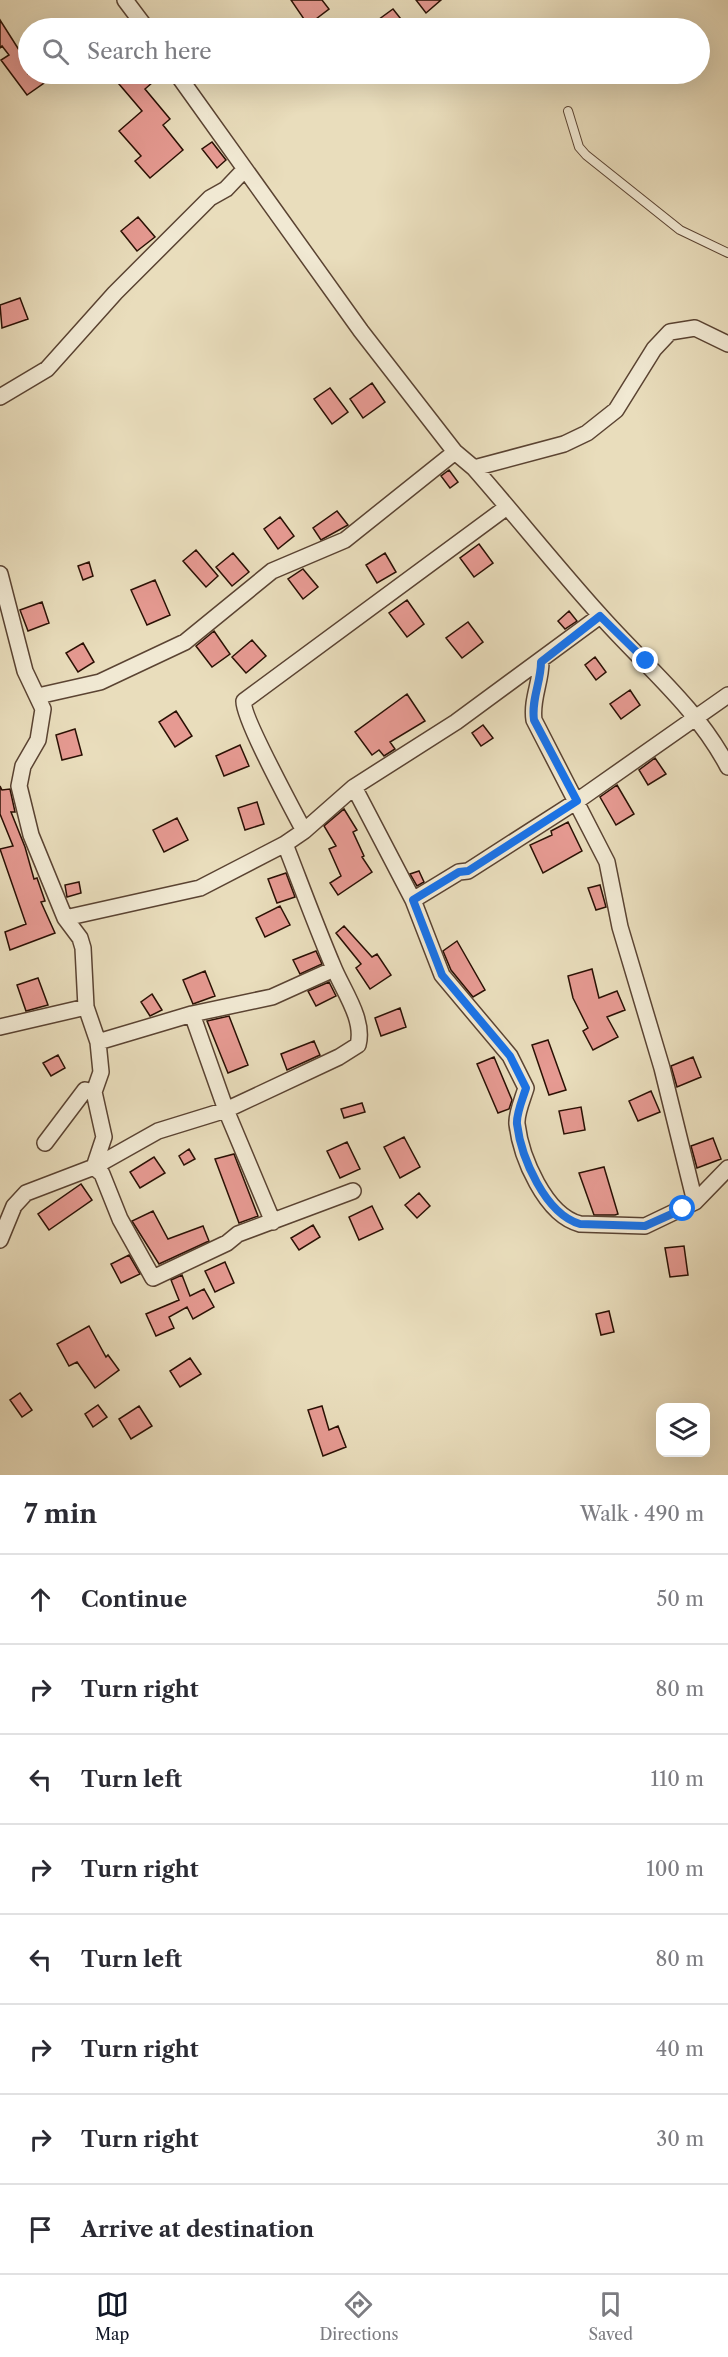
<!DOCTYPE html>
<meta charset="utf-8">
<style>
:root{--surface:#fff;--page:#f7f7f7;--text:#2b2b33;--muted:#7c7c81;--line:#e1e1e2;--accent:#111827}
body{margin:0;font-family:"Libre Caslon Text",serif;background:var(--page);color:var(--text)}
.controls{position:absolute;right:18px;bottom:18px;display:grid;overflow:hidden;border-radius:12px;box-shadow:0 6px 24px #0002}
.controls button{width:54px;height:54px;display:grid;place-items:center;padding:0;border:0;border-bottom:2px solid var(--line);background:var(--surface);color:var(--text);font:30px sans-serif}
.stop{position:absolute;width:18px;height:18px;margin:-14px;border:4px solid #1a73e8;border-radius:50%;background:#fff}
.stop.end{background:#1a73e8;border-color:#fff;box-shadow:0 2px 6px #0008}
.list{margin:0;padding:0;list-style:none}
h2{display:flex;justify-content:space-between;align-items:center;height:78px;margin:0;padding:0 24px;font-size:26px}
h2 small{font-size:20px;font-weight:400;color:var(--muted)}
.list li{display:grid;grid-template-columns:39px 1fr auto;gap:18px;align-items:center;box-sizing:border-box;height:90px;padding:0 24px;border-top:2px solid var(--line)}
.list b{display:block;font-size:22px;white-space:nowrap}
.list em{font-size:20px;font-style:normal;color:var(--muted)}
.icon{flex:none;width:33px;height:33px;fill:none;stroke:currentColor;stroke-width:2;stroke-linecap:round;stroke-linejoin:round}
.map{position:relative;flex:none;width:728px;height:1475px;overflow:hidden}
.search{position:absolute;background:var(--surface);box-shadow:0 6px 24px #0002;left:18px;right:18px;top:18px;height:66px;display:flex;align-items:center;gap:15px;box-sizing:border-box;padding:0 21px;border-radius:33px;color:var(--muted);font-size:22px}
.sheet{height:798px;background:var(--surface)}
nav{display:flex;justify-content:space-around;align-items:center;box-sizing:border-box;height:84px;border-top:2px solid var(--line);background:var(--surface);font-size:16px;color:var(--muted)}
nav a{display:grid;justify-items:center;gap:3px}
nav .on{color:var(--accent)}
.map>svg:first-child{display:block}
.building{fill:#e69a92;stroke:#2a1004;stroke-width:1.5}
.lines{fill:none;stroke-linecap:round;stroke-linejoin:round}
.service-casing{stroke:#5a4332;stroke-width:10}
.minor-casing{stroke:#5a4332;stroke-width:18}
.service{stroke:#f1e9d3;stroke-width:8}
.minor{stroke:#f1e9d3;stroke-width:15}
.route{stroke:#1a73e8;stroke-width:8}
</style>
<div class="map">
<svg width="728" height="1475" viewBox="0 0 728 1475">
<rect width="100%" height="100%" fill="#e9ddbc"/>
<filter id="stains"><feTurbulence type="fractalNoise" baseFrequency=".00333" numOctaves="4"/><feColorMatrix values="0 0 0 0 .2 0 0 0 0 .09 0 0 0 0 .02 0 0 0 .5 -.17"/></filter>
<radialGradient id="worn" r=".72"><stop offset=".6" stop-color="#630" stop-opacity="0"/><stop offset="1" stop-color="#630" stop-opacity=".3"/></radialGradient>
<path class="building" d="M291,0H322L329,9L308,25Z
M416,0H441L426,13Z
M393,9L408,28H367Z
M0,20L28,64V74H37L44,83L27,95L1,60L9,55L2,46L0,48Z
M130,74H145L153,82L145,89L170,119L163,125L183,150L150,178L135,161L141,156L119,131L142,111L119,84Z
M212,142L226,160L217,168L202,149Z
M138,217L155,237L137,251L121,231Z
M20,298L28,319L2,328L0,305Z
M372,383L385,402L363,418L350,399Z
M330,388L348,412L332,424L314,399Z
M449,470L458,482L450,488L441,476Z
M337,511L348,525L321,540L313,528Z
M280,517L294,536L278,549L264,529Z
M479,544L493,563L474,577L460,558Z
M196,550L218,576L206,587L183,561Z
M233,553L249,572L232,586L216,567Z
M385,553L396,572L377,583L366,565Z
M89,562L93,576L83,580L78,566Z
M303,569L318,587L303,599L288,579Z
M155,580L170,615L147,625L131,590Z
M407,600L424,624L407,637L389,613Z
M42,602L49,623L28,631L20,610Z
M569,611L577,621L565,629L558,621Z
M468,622L483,642L462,658L446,638Z
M214,631L230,654L212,667L196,646Z
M252,640L266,656L246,673L232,657Z
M83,643L94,662L78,672L66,653Z
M595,657L606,672L596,680L585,665Z
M630,690L640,705L621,719L610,704Z
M407,694L425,721L390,742L395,749L384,756L379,750L372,755L355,732Z
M176,711L192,736L175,747L159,722Z
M483,725L493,738L481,746L472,733Z
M75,729L82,755L62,760L56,735Z
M240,745L249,766L224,776L216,756Z
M655,758L666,774L648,785L639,770Z
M617,785L634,814L616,825L600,797Z
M0,786L2,790L10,789L15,812H11L25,847L34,879L37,878L45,901L41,902L55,933L10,950L5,932L26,924L0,849L13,846L0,814Z
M257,802L264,824L245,830L238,808Z
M344,809L357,830L353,832L364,856L362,857L372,872L338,895L330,883L341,876L329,849L336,846L324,826Z
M177,818L188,840L164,852L153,830Z
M568,822L582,851L543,873L530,845L552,835L551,831Z
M419,871L424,882L417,886L410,874Z
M286,873L295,897L277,903L268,879Z
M79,882L81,893L67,897L65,885Z
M600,885L606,907L596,910L588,888Z
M280,906L290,925L265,937L256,918Z
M344,926L372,957L377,954L391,975L370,989L356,968L361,964L336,933Z
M457,941L485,990L473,997L451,970L443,951Z
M316,951L322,964L300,974L293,960Z
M592,969L599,998L617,991L625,1010L607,1017L618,1037L593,1050L583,1031L588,1028L573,998L568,976Z
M205,971L215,996L193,1004L183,980Z
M38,978L48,1005L26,1011L17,985Z
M329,982L336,996L316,1006L308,991Z
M152,994L162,1010L150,1016L141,1002Z
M400,1008L406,1027L381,1036L375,1018Z
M229,1016L248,1065L228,1073L207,1021Z
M548,1040L566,1090L549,1095L532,1045Z
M314,1041L320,1055L287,1070L281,1054Z
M58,1055L65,1068L51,1076L43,1063Z
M494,1057L512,1100L509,1109L498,1113L477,1064Z
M693,1057L701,1077L677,1087L671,1066Z
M651,1091L660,1112L638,1121L629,1101Z
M362,1103L365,1112L344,1118L341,1109Z
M581,1107L585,1130L564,1134L559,1111Z
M404,1137L420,1167L400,1178L384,1147Z
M713,1138L721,1159L697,1168L691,1146Z
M347,1142L360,1169L340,1178L327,1151Z
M189,1149L195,1159L184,1165L179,1156Z
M234,1154L258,1216L239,1223L215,1159Z
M154,1157L165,1173L140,1188L130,1172Z
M604,1167L618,1214L615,1215H594L579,1173Z
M81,1184L92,1200L49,1230L38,1214Z
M419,1193L430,1206L417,1218L405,1205Z
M372,1206L383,1229L359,1240L349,1217Z
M153,1211L168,1239L203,1226L209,1241L159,1264L132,1221Z
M313,1225L320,1237L299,1250L291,1238Z
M684,1246L688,1275L670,1277L665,1248Z
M129,1255L140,1274L121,1283L111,1264Z
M225,1262L234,1283L215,1292L205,1271Z
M182,1275L190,1296L204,1289L214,1307L193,1319L187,1307L169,1317L174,1328L156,1336L146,1314L179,1300L171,1280Z
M609,1311L614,1332L601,1335L596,1314Z
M89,1326L106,1357L108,1355L119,1370L95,1388L77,1362L69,1366L57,1344Z
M190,1358L201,1374L180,1387L170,1371Z
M20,1393L32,1410L22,1417L10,1400Z
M98,1405L107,1417L93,1427L85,1414Z
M139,1406L152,1426L131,1439L119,1419Z
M322,1406L329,1430L338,1426L346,1447L323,1456L308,1410Z"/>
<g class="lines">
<defs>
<path id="service" d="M568,111L579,147L586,155L680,230L728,253"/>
<path id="minor" d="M125,0L146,28
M177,74L361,331L455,452L474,468C516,516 556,566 599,614C644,665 696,706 728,767
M0,397L47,369L115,293L210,198L226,189L245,169
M474,468L564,444L587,433L616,410L654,349L670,332L695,328L728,344
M0,574L25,671L43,709L38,740L23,766L19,786L31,835L65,918L80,938L83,948L86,1007L98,1042L101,1072L94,1092L104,1137L94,1167L102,1174L120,1219L153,1278L227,1243L238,1234L353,1191
M541,662C541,682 531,700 534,720L607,862L620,927L662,1068L695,1202
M38,696L100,682L185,642L272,571L345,540L455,452
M354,787L413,900L442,975L510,1056L526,1088C523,1098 516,1114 517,1124C521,1157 545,1215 580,1224L645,1226L695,1202L728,1168
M304,831L354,787L456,722L600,616
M413,900L459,872L468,871L577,801L728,695
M65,918L200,888L285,844L304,831C294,812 241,714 244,701L507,507
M192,1014L226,1110L273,1222
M0,1027L86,1007
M98,1042L192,1014L272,997L334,969
M45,1143L85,1090L94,1092
M0,1240L14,1206L26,1193L94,1167L158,1131L226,1110L339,1057L358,1045C365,1019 342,989 333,966C316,926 301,885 285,844"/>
</defs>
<use href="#service" class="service-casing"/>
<use href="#minor" class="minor-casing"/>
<use href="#service" class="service"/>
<use href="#minor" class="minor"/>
</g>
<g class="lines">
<path class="route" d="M646,661L600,616L541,662C541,682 531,700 534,720L577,801L468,871L459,872L413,900L442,975L510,1056L526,1088C523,1098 516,1114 517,1124C521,1157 545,1214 580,1224L645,1226L683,1209"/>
</g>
<rect width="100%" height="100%" filter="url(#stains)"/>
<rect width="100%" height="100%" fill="url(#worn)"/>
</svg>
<div class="controls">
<button><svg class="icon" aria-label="layers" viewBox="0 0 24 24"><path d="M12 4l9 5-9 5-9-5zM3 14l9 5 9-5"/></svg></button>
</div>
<div class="stop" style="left:683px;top:1209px"></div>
<div class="stop end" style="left:646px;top:661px"></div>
<div class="search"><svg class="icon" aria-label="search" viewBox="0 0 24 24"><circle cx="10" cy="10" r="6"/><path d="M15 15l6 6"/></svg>Search here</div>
</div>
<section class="sheet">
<h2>7 min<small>Walk · 490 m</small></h2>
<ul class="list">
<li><svg class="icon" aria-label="ahead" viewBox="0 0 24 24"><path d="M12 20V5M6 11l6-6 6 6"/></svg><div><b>Continue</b></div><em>50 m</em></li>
<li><svg class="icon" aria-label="right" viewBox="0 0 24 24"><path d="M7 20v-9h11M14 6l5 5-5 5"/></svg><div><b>Turn right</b></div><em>80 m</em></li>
<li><svg class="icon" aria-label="left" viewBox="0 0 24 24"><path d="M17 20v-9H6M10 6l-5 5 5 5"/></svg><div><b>Turn left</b></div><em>110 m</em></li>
<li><svg class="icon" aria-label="right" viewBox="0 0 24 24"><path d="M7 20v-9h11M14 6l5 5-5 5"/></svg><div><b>Turn right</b></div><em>100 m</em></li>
<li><svg class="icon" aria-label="left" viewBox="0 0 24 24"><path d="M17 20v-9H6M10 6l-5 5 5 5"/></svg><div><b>Turn left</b></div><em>80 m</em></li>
<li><svg class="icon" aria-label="right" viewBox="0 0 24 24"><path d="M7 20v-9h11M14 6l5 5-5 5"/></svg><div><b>Turn right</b></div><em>40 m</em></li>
<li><svg class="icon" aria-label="right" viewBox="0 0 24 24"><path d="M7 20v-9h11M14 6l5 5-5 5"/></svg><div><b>Turn right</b></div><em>30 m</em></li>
<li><svg class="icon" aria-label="arrive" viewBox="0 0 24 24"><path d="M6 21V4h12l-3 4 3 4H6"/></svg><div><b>Arrive at destination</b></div></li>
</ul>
</section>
<nav>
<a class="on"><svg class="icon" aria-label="map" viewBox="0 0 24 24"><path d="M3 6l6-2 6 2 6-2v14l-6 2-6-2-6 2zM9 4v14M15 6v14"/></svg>Map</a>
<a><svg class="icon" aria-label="directions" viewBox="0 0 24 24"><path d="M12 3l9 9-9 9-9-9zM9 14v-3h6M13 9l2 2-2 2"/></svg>Directions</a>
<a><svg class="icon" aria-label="saved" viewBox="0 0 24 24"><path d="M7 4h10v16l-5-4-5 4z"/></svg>Saved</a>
</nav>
